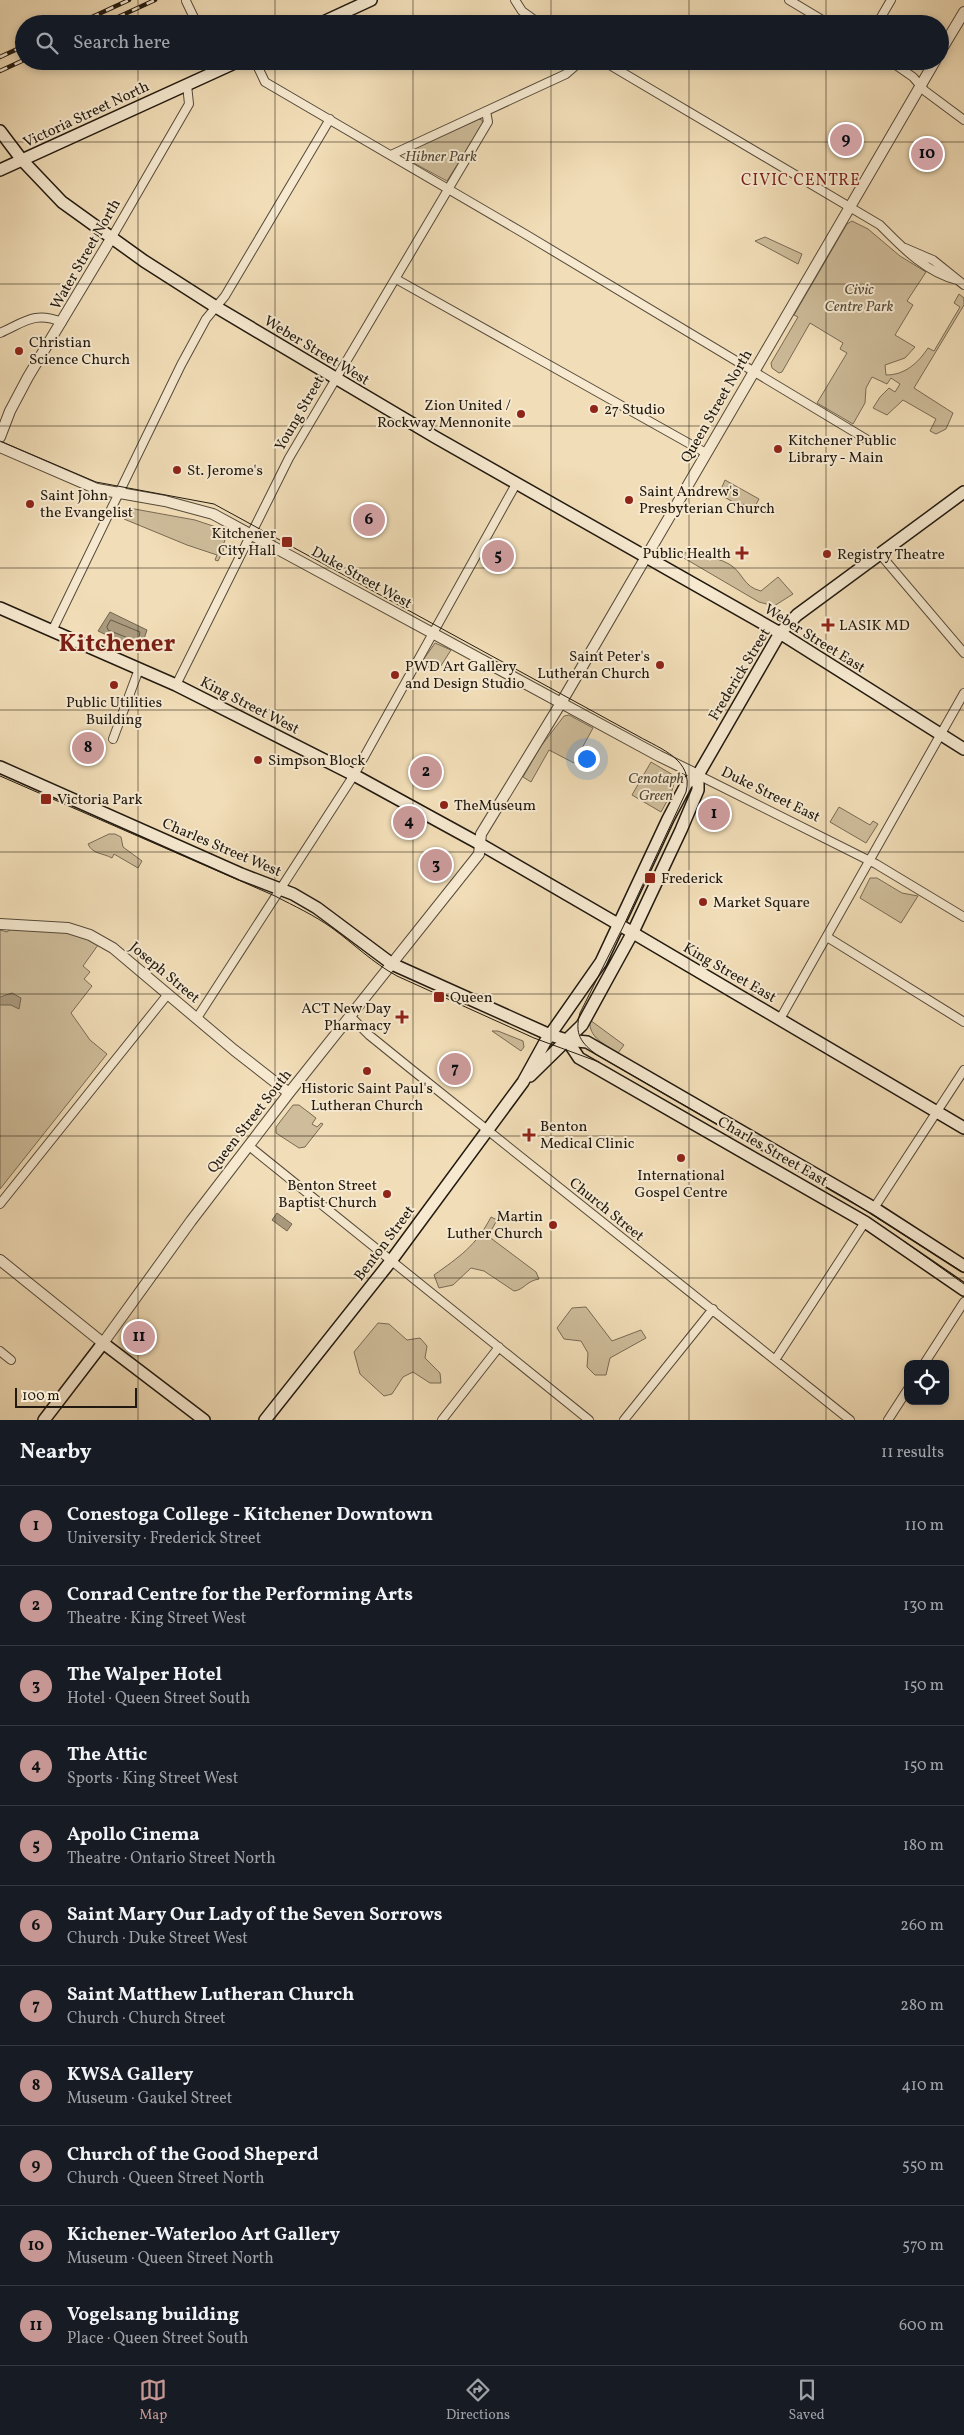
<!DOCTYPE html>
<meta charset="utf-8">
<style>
:root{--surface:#171b24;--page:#242831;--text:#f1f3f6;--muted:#9ea1a6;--line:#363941;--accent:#c59692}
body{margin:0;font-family:Vollkorn,serif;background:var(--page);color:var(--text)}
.controls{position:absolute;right:15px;bottom:15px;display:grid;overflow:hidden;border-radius:10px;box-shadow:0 2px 8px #0003}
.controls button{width:45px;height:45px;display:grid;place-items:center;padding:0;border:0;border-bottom:1px solid var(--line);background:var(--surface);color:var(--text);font:25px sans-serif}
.scale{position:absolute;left:15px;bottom:12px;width:122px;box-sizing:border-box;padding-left:5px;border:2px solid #21190f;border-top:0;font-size:14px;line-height:18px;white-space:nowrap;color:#21190f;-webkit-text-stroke:4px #f6e9d0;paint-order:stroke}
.you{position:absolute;left:586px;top:758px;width:18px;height:18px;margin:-12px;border:4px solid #fff;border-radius:50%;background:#1a73e8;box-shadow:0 0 0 8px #1a73e833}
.badge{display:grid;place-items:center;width:32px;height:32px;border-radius:50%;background:var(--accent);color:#111;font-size:16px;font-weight:700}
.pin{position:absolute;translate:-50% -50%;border:2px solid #fff;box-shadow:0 1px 5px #0006}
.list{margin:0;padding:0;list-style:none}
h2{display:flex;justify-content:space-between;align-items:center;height:65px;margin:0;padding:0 20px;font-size:21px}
h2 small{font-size:16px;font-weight:400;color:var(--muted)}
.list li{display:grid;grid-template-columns:32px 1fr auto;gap:15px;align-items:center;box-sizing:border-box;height:80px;padding:0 20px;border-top:1px solid var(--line)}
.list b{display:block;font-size:19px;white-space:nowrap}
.list p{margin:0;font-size:16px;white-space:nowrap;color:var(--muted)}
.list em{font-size:16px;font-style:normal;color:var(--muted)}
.icon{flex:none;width:28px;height:28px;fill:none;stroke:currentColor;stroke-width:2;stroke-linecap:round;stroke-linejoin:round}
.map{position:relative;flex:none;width:964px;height:1420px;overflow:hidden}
.search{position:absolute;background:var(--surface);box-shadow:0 2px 8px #0003;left:15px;right:15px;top:15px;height:55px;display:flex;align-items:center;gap:12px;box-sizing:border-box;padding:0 18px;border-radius:28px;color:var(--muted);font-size:19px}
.sheet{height:945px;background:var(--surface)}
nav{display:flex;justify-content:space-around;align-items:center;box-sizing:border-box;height:70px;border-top:1px solid var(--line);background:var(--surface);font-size:14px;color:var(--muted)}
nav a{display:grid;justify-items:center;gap:2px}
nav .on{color:var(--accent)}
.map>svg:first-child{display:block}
.green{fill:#cebc9a;stroke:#786a54}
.water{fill:#aa9a7e;stroke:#736652}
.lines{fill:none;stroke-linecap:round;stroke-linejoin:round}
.shore{stroke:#665a46;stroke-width:1}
.minor-casing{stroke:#554a39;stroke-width:10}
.tertiary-casing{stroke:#554a39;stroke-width:12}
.secondary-casing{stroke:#21190f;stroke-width:14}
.minor{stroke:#f6e9d0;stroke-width:8}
.tertiary{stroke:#f6e9d0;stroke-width:10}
.secondary{stroke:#f6e9d0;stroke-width:11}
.tram{stroke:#21190f;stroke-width:1}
.rail-casing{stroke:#21190f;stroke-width:4.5}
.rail{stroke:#f6e9d0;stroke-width:2.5;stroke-dasharray:8;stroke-linecap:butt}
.grid{fill:none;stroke:#21190f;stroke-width:1;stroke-opacity:0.55}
.poi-dot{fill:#8f2418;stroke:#f6e9d0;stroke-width:2}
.labels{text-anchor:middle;stroke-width:4;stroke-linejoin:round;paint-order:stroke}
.street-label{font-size:15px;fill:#21190f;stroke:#f6e9d0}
.park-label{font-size:15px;font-style:italic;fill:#554a39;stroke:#f6e9d0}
.poi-label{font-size:15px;fill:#21190f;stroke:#f6e9d0;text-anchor:start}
.neighbourhood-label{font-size:16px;letter-spacing:1px;fill:#7a1f14;stroke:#f6e9d0}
.town-label{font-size:25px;font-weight:bold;fill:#7a1f14;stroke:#f6e9d0}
</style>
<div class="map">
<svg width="964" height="1420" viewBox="0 0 964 1420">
<rect width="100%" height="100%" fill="#f1ddb7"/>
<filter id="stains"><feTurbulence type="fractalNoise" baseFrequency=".004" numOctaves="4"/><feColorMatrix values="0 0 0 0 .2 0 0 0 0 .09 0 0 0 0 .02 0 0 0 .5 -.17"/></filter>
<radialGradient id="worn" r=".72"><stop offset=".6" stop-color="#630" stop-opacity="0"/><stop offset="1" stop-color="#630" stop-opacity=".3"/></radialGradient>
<path class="green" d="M479,119L482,120L483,124L447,181L410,161L408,156L410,150Z
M852,221L868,229L900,256L926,272L907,301L913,305L895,335L915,347L905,358L885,365L886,375C905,375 918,363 928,348L934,351L960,307L954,303L959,294L964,298V305L914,388L953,413L946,429L936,434L930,431L936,419L903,400L887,415L873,408L880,397L889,388L895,392L900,384L891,378L887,384L872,377L866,388L865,403L853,424L817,403L847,353L840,349L843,343L810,323L782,372L779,373L772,368L771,363L798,317L794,315L847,224Z
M765,237L802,254L798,264L755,241Z
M725,480L759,499L753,510L743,504L742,507L719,494Z
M129,508L195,520L225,530L222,539L225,540L222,548L224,549L218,561L215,560L217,555L187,545L124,519Z
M672,551C690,554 713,555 729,564C743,572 743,587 761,591L778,577L793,594L774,606L759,602Z
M435,643L451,650L437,672L421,663Z
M569,715L593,728L574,763L549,750L531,782L523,777L541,746L564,716Z
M651,762L673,775L675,780L671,794L661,812L632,795Z
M839,807L870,825L873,821L878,824L866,843L830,822Z
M109,834H115L121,837L123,847L142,861L138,868L114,854L112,858C103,853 92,854 88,844Z
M870,878H877L902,893L918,896L901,923L860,898Z
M12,928L71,932L84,935L98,945L83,966L90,972L84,979L92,986L71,1013L90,1040L107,1054L0,1189V930L7,932Z
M590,1020L624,1045L618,1053C605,1044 588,1038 590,1020Z
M492,1031H498L523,1041L524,1047L521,1051Z
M293,1105H299L316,1118L312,1124L317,1127L321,1123L323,1124L305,1147L299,1148L276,1133V1127Z
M491,1217L497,1220L488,1236L536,1272L539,1279C526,1281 524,1290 514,1291L484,1271L471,1268L453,1285L439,1288L434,1275C459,1257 476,1246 491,1217Z
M586,1307L612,1341L641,1330L646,1338L610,1358L606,1375H595L587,1367L588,1353L581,1341L564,1339L557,1328L572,1308Z
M378,1323L389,1324L407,1340L420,1338L427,1346L425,1358L440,1373L441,1383H430L413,1372L403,1377L392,1394L384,1396L360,1374L354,1352Z"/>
<path class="water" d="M110,612L147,630L140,651L98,631Z
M12,993L21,998L19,1009L11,1005H0V997Z
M277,1213L292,1224L287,1231L272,1220Z"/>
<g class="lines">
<path class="shore" d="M111,620L140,632L138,642L108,630L107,627Z"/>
<defs>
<path id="minor" d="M515,0L522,11L540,24
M789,0L829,24
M186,1L197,24
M877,24L891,0
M215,61L219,70
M255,61L265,82L525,234L866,439
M603,61L880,225C902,247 925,272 957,280
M890,61L913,77L925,91L964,120
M391,155L566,74L581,61
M112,237L189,104L187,85
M905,248L933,260L964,285
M396,279L706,453
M0,333C25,322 34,311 62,322
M879,553L964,653
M52,631L181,365L206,319L225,296L330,119
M176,685L289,458L488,122L486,111
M113,739L139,669
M698,775L876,864L964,917
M827,937L964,1022
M350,1016L369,1035L411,1069L850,1420
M197,1018L354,775L516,484
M780,1019L964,693
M249,1146L589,1420
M0,1204L168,994
M874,1208L964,1070
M0,1351L11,1360
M775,1360L865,1222
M924,1364L964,1302
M442,1420L499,1347
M624,1420L713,1309
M888,1420L908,1389"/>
<path id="tertiary" d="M940,52L964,12
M0,437L10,411L28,377L112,237
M0,447L97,489L165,501L213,514L659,756L698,775
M0,924L68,928L90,935L113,948L234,1050L289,1093
M0,1260L103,1343L191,1221L289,1093L479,854L481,834L561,703L935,61"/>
<path id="secondary" d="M319,24L371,0
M0,131L22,160L62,202L144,261L216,307L435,437L780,633L964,749
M0,170L239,61
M0,608L176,685L354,775L480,844L623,927L964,1128
M0,767L241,874L293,894L317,908L392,964L550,1035L567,1040L587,1042L874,1208L964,1266
M567,1040L579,1058L865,1222L964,1290
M530,1076L582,1025L633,932L681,830L698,790V775
M44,1420L103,1343L204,1420
M265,1420L391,1261L523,1082L545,1042L601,962L668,819L687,783L698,775L780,633L797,615L964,492"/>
</defs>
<use href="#minor" class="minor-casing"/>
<use href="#tertiary" class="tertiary-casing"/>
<use href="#secondary" class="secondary-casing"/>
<use href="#minor" class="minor"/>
<use href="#tertiary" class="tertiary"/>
<use href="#secondary" class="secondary"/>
<path class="tram" d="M0,441L96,482L214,504L638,736C661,749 694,760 686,792L623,927L580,1013C574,1034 581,1043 597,1055L849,1200L964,1273
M0,776L275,896C294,906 314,915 332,928C354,944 373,963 397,976L534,1038L599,1062
M905,1242L964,1284"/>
<defs>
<path id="rail" d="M77,24L129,0
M103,24L155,0
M0,57L24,46
M0,71L24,60"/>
</defs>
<use href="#rail" class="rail-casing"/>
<use href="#rail" class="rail"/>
</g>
<path class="grid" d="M138,0V24M275,0V24M413,0V24M551,0V24M689,0V24M826,0V24M138,61V1420M275,61V1420M413,61V1420M551,61V1420M689,61V1420M826,61V1420M0,142H964M0,284H964M0,426H964M0,568H964M0,710H964M0,852H964M0,994H964M0,1136H964M0,1278H964"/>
<g class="poi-dot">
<circle cx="19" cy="351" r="5"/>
<circle cx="594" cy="409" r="5"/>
<circle cx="521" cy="414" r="5"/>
<circle cx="778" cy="449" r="5"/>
<circle cx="177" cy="470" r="5"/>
<circle cx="629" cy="500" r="5"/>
<circle cx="30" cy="504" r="5"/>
<rect x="281" y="536" width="12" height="12" rx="2.5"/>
<path d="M739.5 545.5h5v5h5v5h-5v5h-5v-5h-5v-5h5z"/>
<circle cx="827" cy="554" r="5"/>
<path d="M825.5 617.5h5v5h5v5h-5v5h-5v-5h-5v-5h5z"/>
<circle cx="660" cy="665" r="5"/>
<circle cx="395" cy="675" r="5"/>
<circle cx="114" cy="685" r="5"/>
<circle cx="258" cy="760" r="5"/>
<rect x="40" y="793" width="12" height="12" rx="2.5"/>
<circle cx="444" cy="805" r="5"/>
<rect x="644" y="872" width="12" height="12" rx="2.5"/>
<circle cx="703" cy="902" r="5"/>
<rect x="433" y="991" width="12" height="12" rx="2.5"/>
<path d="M399.5 1009.5h5v5h5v5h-5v5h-5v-5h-5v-5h5z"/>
<circle cx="367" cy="1071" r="5"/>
<path d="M526.5 1127.5h5v5h5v5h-5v5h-5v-5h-5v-5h5z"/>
<circle cx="681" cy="1158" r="5"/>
<circle cx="387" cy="1194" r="5"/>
<circle cx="553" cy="1225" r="5"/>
</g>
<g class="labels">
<g class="street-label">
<text transform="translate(86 114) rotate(-25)" y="5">Victoria Street North</text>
<text transform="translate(85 254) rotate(-60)" y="5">Water Street North</text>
<text transform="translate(317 350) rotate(31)" y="5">Weber Street West</text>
<text transform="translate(716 406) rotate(-60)" y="5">Queen Street North</text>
<text transform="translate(299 413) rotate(-60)" y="5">Young Street</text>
<text transform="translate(362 577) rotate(29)" y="5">Duke Street West</text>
<text transform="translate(815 638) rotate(32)" y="5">Weber Street East</text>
<text transform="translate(739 674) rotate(-59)" y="5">Frederick Street</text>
<text transform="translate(250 705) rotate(27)" y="5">King Street West</text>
<text transform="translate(771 794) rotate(26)" y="5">Duke Street East</text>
<text transform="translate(222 847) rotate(23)" y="5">Charles Street West</text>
<text transform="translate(165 972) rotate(40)" y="5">Joseph Street</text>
<text transform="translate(730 972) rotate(30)" y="5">King Street East</text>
<text transform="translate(249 1121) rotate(-52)" y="5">Queen Street South</text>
<text transform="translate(773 1151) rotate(30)" y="5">Charles Street East</text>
<text transform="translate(607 1209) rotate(39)" y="5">Church Street</text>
<text transform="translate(384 1243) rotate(-53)" y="5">Benton Street</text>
</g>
<g class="park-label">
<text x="441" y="161">Hibner Park</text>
<text x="859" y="294">Civic<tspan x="859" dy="17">Centre Park</tspan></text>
<text x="656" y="783">Cenotaph<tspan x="656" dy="17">Green</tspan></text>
</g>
<g class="poi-label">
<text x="29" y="347">Christian<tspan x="29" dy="17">Science Church</tspan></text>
<text x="511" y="410" text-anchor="end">Zion United /<tspan x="511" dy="17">Rockway Mennonite</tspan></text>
<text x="604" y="414">27 Studio</text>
<text x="788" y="445">Kitchener Public<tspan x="788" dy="17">Library - Main</tspan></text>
<text x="187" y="475">St. Jerome's</text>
<text x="639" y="496">Saint Andrew's<tspan x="639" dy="17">Presbyterian Church</tspan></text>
<text x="40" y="500">Saint John<tspan x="40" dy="17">the Evangelist</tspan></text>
<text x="276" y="538" text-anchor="end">Kitchener<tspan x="276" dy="17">City Hall</tspan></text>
<text x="731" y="558" text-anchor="end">Public Health</text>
<text x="837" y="559">Registry Theatre</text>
<text x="839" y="630">LASIK MD</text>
<text x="650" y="661" text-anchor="end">Saint Peter's<tspan x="650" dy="17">Lutheran Church</tspan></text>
<text x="405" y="671">PWD Art Gallery<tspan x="405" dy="17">and Design Studio</tspan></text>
<text x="114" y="707" text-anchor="middle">Public Utilities<tspan x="114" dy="17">Building</tspan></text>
<text x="268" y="765">Simpson Block</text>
<text x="57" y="804">Victoria Park</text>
<text x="454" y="810">TheMuseum</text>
<text x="661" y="883">Frederick</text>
<text x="713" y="907">Market Square</text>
<text x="450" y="1002">Queen</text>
<text x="391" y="1013" text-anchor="end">ACT New Day<tspan x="391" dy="17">Pharmacy</tspan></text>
<text x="367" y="1093" text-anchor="middle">Historic Saint Paul's<tspan x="367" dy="17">Lutheran Church</tspan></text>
<text x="540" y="1131">Benton<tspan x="540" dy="17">Medical Clinic</tspan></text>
<text x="681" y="1180" text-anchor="middle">International<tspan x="681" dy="17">Gospel Centre</tspan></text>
<text x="377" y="1190" text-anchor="end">Benton Street<tspan x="377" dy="17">Baptist Church</tspan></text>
<text x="543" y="1221" text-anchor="end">Martin<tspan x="543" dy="17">Luther Church</tspan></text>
</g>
<g class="neighbourhood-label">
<text x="801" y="185">CIVIC CENTRE</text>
</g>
<g class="town-label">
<text x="117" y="651">Kitchener</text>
</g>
</g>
<rect width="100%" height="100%" filter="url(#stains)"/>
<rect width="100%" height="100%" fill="url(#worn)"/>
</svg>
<div class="controls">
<button><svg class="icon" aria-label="locate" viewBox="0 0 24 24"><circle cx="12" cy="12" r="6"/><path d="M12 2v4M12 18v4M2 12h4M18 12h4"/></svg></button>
</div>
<div class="scale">100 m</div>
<div class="you"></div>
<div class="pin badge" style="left:714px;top:814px">1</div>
<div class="pin badge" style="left:426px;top:772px">2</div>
<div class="pin badge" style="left:436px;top:865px">3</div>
<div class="pin badge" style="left:409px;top:822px">4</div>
<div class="pin badge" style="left:498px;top:556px">5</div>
<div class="pin badge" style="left:369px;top:520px">6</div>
<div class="pin badge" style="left:455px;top:1069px">7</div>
<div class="pin badge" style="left:88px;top:748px">8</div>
<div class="pin badge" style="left:846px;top:140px">9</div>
<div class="pin badge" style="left:927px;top:154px">10</div>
<div class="pin badge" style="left:139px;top:1337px">11</div>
<div class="search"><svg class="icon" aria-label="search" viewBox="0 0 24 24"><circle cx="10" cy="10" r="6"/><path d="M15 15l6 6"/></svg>Search here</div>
</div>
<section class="sheet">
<h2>Nearby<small>11 results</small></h2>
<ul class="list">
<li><span class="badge">1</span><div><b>Conestoga College - Kitchener Downtown</b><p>University · Frederick Street</p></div><em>110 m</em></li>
<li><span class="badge">2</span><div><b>Conrad Centre for the Performing Arts</b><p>Theatre · King Street West</p></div><em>130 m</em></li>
<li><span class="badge">3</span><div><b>The Walper Hotel</b><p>Hotel · Queen Street South</p></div><em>150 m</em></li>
<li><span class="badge">4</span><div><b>The Attic</b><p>Sports · King Street West</p></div><em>150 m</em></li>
<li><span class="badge">5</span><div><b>Apollo Cinema</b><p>Theatre · Ontario Street North</p></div><em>180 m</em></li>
<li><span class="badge">6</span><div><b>Saint Mary Our Lady of the Seven Sorrows</b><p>Church · Duke Street West</p></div><em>260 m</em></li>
<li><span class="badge">7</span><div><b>Saint Matthew Lutheran Church</b><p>Church · Church Street</p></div><em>280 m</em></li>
<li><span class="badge">8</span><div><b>KWSA Gallery</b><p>Museum · Gaukel Street</p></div><em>410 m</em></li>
<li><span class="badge">9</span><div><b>Church of the Good Sheperd</b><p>Church · Queen Street North</p></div><em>550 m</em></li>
<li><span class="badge">10</span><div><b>Kichener-Waterloo Art Gallery</b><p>Museum · Queen Street North</p></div><em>570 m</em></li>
<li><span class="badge">11</span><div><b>Vogelsang building</b><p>Place · Queen Street South</p></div><em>600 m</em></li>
</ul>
</section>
<nav>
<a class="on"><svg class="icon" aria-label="map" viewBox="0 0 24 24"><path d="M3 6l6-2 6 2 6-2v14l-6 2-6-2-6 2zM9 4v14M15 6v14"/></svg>Map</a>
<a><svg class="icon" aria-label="directions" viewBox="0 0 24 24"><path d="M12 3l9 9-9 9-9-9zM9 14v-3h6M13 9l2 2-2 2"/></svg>Directions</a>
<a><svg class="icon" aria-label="saved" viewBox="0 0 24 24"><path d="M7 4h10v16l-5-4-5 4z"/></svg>Saved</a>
</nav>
